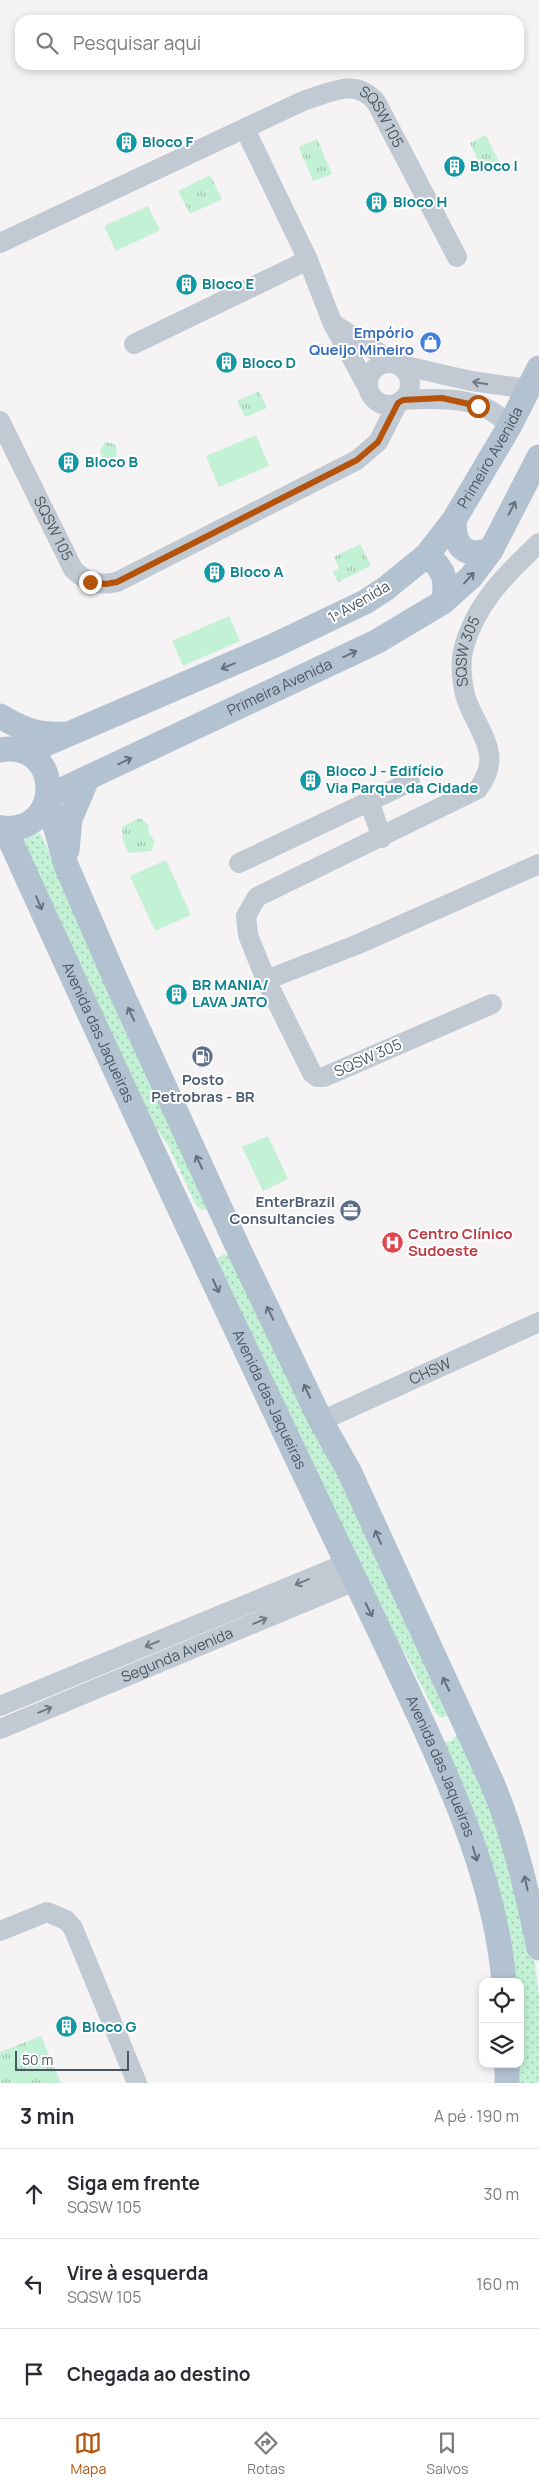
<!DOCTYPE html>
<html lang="pt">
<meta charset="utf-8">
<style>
:root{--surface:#fff;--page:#f2f2f3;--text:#2b2b33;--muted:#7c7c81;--line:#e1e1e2;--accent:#b45309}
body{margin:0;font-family:Manrope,sans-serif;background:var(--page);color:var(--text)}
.controls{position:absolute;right:15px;bottom:15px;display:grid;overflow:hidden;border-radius:10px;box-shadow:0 2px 8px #0003}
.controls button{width:45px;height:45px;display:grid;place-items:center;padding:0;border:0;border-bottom:1px solid var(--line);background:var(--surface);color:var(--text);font:25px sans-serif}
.scale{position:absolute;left:15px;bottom:12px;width:114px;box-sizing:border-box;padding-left:5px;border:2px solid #4a5661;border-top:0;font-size:14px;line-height:18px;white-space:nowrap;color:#4a5661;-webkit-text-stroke:4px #fff;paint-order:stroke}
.stop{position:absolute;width:15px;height:15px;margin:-11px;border:4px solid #b45309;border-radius:50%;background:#fff}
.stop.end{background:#b45309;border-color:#fff;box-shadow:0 1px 5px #0008}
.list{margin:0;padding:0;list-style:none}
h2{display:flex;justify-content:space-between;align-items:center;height:65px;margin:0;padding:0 20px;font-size:21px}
h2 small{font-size:16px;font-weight:400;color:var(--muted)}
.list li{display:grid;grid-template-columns:32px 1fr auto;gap:15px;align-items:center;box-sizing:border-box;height:90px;padding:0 20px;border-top:1px solid var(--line)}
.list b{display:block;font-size:19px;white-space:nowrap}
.list p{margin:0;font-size:16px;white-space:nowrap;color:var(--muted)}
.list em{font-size:16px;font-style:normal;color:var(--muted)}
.icon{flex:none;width:28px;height:28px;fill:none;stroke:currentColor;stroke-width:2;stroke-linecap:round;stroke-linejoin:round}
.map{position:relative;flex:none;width:539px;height:2083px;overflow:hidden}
.search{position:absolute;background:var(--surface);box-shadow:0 2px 8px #0003;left:15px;right:15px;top:15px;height:55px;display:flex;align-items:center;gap:12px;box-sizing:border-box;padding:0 18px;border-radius:15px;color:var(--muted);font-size:19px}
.sheet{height:335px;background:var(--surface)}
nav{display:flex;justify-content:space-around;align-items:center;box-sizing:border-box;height:70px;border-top:1px solid var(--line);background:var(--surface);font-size:14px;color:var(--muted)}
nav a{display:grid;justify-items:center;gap:2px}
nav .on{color:var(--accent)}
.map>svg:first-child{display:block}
.grass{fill:url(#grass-dots)}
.park{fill:url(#park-tufts)}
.garden{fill:#c3f1d5}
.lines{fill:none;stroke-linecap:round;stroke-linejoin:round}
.minor{stroke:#c1cad2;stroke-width:20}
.major{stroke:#b3c2d1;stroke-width:25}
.oneway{stroke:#6e7983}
.oneway2{stroke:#64717d}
.route{stroke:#b45309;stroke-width:6}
.labels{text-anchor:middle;stroke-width:4;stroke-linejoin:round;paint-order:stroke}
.street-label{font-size:15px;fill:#4a5661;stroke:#fff}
.culture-label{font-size:15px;font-weight:bold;fill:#0d838f;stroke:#fff;text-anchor:start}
.shop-label{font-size:15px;font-weight:bold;fill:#366cbe;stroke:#fff;text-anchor:end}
.service-label{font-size:15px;font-weight:bold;fill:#4e5e75;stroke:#fff}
.health-label{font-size:15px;font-weight:bold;fill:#be3a42;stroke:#fff;text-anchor:start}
</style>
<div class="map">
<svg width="539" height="2083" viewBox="0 0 539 2083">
<defs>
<pattern id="grass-dots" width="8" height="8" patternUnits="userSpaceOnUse" patternTransform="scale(1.25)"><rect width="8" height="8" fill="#c3f1d5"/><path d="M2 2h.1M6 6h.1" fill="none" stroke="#a0c6b0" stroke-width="1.8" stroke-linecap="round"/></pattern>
<pattern id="park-tufts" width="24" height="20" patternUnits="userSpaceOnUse" patternTransform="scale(1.25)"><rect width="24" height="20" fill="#c3f1d5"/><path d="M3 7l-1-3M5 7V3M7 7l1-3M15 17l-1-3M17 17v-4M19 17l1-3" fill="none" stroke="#a0c6b0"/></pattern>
</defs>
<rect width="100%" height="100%" fill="#f5f3f3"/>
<path class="grass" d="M40,833L212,1202L208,1209L202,1210L196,1205L168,1145L147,1116L19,842Z
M224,1254L230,1257L280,1347L450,1715L441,1718L435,1712L406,1655L391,1632L217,1259Z
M460,1733L503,1834L533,1951L539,1996V2083H515L516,2064H520V1982H512L441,1742L451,1741Z"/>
<path class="park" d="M486,135L501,166L485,174L470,143Z
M317,139L332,174L313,181L299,147Z
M210,175L222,199L190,214L178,191Z
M259,391L267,408L245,417L237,401Z
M105,442L114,444L117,448L116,462L103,460L100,450Z
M360,544L371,566L338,582L333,572L339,568L334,557Z
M140,818L148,824L149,833L155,842L151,851L129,853L123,841L122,827Z
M41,2036L61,2083H0V2052Z"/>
<path class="garden" d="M148,206L160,230L116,251L104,226Z
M256,435L269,466L219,487L206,456Z
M229,616L240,641L183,666L172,641Z
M166,860L191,915L155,931L130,876Z
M268,1136L288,1179L263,1191L242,1147Z"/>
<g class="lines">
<g class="minor">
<path d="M245,129L308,260L332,322L367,386"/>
<path id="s1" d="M0,243L303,101C330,93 355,77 376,102L457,257"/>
<path d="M335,325L395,363"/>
<path d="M134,344L308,260"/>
<circle cx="389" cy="384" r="21"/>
<path d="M397,364L471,381L528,389"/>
<path d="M403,400C438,398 486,395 509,427"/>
<path id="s2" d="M0,421L73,569C86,583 99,586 117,582L357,460L378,442L398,403"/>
<path d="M369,801L382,838"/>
<path d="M239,863L410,782"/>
<path d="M266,980L356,945L539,864"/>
<path id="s3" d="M492,1004L324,1077H317L312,1073L266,980L248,935L246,916L257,897L478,789C504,755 479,733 467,701C462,687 460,665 463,651C474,605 506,574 539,543"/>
<path id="s4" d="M321,1421L539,1322"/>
<path d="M0,1706L347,1563"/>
<path id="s5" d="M0,1729L355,1581"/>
<path d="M0,1931L47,1912L66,1920L73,1928L137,2083"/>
</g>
<g class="major">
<path d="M454,520C454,547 464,558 491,550"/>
<path d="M427,555C444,569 448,580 443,602"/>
<path d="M0,716C21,729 39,736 64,734"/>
<path d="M0,750C64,739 64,837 0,828"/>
<path id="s6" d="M27,752L273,646L365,602L385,589L427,555L454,520L509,427L539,368"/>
<path id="s7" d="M49,796L376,642L443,602L471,577L491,550L539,457"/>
<path d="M48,800L66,865L117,983L241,1254L321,1421L349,1471L493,1785C515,1838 527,1892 539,1948"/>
<path id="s8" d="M2,828L11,842C111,1062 213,1282 317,1500C350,1570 384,1639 416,1709C456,1795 496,1887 504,1982"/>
<path d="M67,850L70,819L87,779"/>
<path d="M507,2083V2064"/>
</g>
</g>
<defs><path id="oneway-shaft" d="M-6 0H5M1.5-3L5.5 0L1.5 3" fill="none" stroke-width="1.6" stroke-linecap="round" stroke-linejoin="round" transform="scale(1.25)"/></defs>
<g class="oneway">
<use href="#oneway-shaft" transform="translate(480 383) rotate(-171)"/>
<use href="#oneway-shaft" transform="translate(302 1582) rotate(157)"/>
<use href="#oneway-shaft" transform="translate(260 1621) rotate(-23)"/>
<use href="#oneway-shaft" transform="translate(152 1644) rotate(158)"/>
<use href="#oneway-shaft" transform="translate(45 1710) rotate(-22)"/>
</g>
<g class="oneway2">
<use href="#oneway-shaft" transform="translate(512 508) rotate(-63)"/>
<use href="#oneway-shaft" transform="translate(469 578) rotate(-48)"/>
<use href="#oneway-shaft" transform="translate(350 654) rotate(-25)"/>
<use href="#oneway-shaft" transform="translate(228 666) rotate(157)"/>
<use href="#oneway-shaft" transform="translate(125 761) rotate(-26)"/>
<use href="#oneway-shaft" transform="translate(39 903) rotate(66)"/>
<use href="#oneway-shaft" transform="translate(131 1014) rotate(-115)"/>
<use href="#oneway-shaft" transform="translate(199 1162) rotate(-115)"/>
<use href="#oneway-shaft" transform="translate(216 1286) rotate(65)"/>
<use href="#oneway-shaft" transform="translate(270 1313) rotate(-116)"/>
<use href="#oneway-shaft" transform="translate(307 1391) rotate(-115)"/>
<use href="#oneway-shaft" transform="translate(378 1537) rotate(-114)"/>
<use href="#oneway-shaft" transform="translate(369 1610) rotate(64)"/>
<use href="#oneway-shaft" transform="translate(446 1684) rotate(-115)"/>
<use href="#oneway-shaft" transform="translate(475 1854) rotate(73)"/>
<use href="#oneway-shaft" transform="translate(526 1883) rotate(-103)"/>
</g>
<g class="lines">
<path class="route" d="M90,582L106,584L117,582L357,460L378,442L398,403L403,400L442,398L478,406"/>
</g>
<defs>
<symbol id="building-disc" viewBox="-11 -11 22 22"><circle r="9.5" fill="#0f9aa8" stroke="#fff"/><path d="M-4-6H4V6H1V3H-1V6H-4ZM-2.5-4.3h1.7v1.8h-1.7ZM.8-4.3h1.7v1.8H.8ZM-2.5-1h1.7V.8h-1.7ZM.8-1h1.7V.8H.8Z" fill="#fff"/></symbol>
<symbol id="shop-disc" viewBox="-11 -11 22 22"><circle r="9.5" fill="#3f7fe0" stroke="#fff"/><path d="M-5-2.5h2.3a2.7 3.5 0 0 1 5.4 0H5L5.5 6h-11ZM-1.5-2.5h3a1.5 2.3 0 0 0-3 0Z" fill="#fff"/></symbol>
<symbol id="fuel-disc" viewBox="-11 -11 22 22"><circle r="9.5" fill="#5c6f8a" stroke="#fff"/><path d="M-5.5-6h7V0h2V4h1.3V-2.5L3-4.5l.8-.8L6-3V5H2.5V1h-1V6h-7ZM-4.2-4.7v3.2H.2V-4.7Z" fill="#fff"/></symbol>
<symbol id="office-disc" viewBox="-11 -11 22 22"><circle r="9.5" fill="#5c6f8a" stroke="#fff"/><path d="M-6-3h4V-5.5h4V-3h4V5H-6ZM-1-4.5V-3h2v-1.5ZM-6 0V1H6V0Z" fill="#fff"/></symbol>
<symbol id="hospital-disc" viewBox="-11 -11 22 22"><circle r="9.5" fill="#e0444e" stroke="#fff"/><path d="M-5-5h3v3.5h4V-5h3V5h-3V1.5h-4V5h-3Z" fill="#fff"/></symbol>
</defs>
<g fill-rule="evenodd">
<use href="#building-disc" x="114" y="130" width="25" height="25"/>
<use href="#building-disc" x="442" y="154" width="25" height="25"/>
<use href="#building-disc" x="364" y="190" width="25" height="25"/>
<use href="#building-disc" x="174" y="272" width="25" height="25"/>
<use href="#shop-disc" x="418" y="330" width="25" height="25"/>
<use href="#building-disc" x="214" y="350" width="25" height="25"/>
<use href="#building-disc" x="56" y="450" width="25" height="25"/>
<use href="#building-disc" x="202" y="560" width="25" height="25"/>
<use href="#building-disc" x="298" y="768" width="25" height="25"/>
<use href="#building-disc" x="164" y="982" width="25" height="25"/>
<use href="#fuel-disc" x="190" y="1044" width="25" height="25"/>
<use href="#office-disc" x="338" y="1198" width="25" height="25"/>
<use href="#hospital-disc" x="380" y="1230" width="25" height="25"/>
<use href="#building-disc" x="54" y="2014" width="25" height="25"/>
</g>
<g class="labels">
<g class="street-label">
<text dy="5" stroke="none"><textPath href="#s1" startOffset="429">SQSW 105</textPath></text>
<text dy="5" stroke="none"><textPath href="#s6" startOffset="564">Primeiro Avenida</textPath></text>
<text dy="5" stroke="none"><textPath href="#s2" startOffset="120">SQSW 105</textPath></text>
<text transform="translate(359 602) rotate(-30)" y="5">1ª Avenida</text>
<text dy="5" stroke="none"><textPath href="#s3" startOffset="782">SQSW 305</textPath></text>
<text dy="5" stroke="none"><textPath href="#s7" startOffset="255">Primeira Avenida</textPath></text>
<text dy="5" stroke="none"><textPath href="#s8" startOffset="226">Avenida das Jaqueiras</textPath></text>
<text transform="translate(368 1058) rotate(-24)" y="5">SQSW 305</text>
<text dy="5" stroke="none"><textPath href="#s4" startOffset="120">CHSW</textPath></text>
<text dy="5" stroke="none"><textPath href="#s8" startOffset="631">Avenida das Jaqueiras</textPath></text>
<text dy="5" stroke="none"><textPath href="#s5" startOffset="192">Segunda Avenida</textPath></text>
<text dy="5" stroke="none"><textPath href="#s8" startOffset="1036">Avenida das Jaqueiras</textPath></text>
</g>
<g class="culture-label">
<text x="142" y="147">Bloco F</text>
<text x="470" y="171">Bloco I</text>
<text x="393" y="207">Bloco H</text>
<text x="202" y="289">Bloco E</text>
<text x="242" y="368">Bloco D</text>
<text x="85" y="467">Bloco B</text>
<text x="230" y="577">Bloco A</text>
<text x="326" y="776">Bloco J - Edifício<tspan x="326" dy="17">Via Parque da Cidade</tspan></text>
<text x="192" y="990">BR MANIA/<tspan x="192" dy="17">LAVA JATO</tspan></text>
<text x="82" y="2032">Bloco G</text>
</g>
<g class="shop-label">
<text x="414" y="338">Empório<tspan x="414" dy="17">Queijo Mineiro</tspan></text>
</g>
<g class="service-label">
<text x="203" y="1085">Posto<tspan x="203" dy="17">Petrobras - BR</tspan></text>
<text x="335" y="1207" text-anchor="end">EnterBrazil<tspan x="335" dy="17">Consultancies</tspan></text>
</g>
<g class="health-label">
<text x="408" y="1239">Centro Clínico<tspan x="408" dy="17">Sudoeste</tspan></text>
</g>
</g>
</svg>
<div class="controls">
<button><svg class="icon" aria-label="locate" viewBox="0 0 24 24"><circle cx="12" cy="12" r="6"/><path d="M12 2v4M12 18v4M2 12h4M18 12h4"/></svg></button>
<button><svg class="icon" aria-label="layers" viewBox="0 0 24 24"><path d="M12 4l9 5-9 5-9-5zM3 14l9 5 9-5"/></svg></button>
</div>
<div class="scale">50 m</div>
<div class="stop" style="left:478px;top:406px"></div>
<div class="stop end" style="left:90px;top:582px"></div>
<div class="search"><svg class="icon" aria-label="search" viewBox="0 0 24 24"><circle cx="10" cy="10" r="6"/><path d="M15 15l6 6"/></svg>Pesquisar aqui</div>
</div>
<section class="sheet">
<h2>3 min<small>A pé · 190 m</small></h2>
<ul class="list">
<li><svg class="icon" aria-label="ahead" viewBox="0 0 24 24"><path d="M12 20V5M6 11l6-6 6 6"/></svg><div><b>Siga em frente</b><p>SQSW 105</p></div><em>30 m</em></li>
<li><svg class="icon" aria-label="left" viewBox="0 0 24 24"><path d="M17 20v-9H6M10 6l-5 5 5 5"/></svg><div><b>Vire à esquerda</b><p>SQSW 105</p></div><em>160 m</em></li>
<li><svg class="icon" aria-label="arrive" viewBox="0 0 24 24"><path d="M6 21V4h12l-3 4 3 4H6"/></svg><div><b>Chegada ao destino</b></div></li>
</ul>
</section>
<nav>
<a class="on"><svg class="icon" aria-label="map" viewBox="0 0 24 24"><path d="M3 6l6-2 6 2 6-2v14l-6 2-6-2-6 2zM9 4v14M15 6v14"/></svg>Mapa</a>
<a><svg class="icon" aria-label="directions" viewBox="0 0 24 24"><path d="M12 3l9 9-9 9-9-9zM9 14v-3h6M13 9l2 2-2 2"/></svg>Rotas</a>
<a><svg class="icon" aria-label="saved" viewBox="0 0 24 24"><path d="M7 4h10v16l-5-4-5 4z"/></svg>Salvos</a>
</nav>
